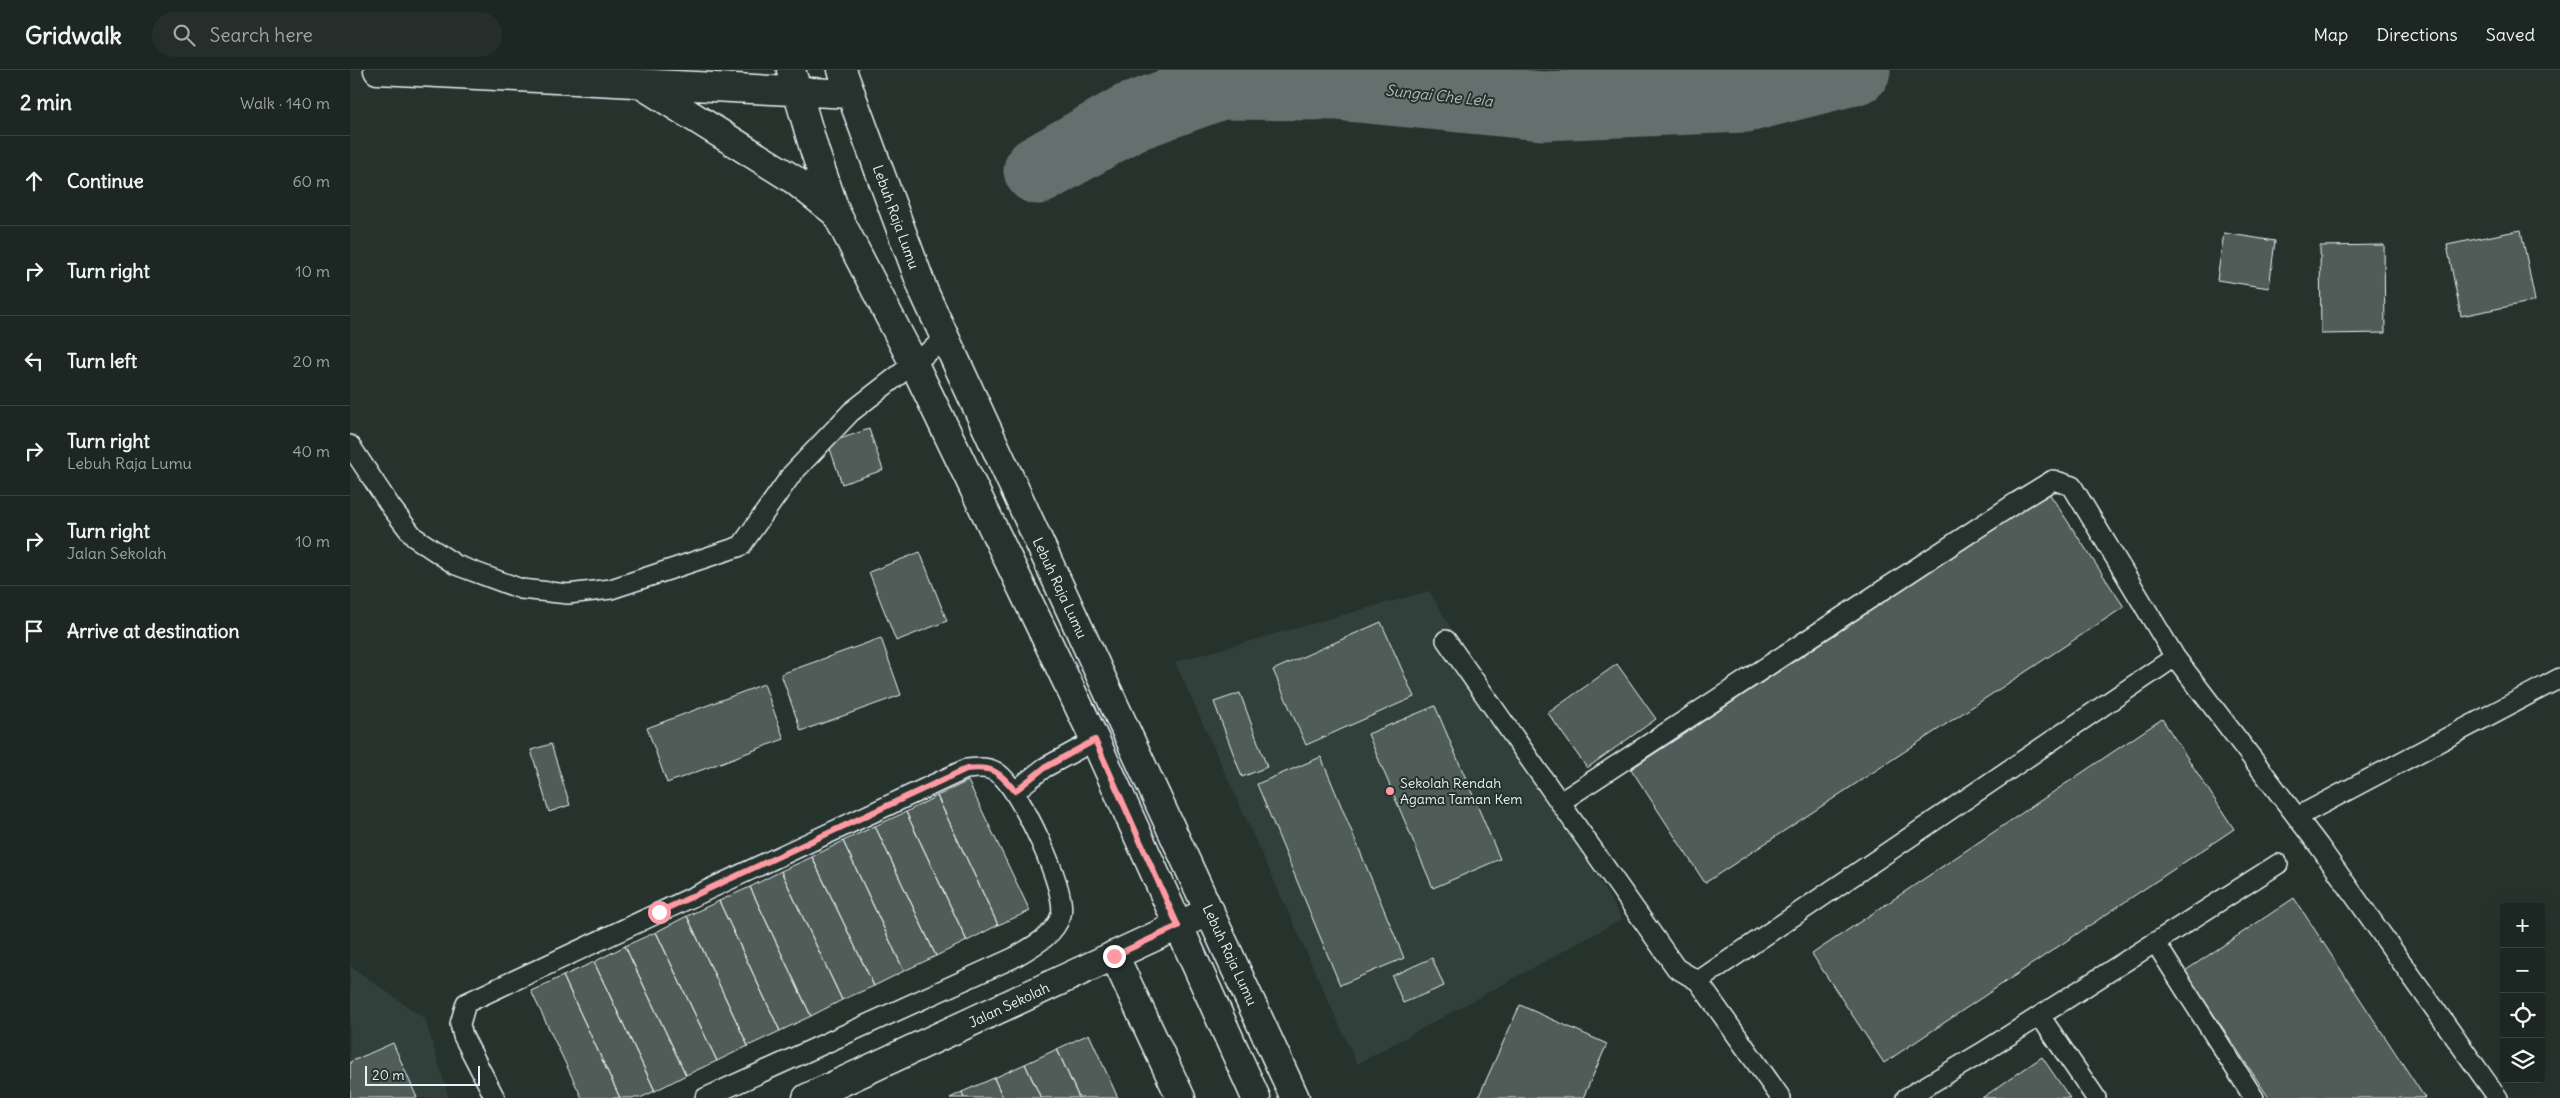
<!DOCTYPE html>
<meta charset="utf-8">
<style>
:root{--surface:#1c2622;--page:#252e2a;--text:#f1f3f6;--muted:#a0a5a5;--line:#3a4340}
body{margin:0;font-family:Delius,sans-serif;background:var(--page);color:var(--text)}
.controls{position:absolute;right:15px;bottom:15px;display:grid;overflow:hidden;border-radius:5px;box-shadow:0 5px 20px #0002}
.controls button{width:45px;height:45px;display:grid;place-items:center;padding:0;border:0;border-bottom:1px solid var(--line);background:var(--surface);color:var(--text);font:25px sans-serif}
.scale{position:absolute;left:15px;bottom:12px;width:115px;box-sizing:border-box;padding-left:5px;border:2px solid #e8f1f8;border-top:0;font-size:14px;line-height:18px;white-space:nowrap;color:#e8f1f8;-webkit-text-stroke:4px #26332d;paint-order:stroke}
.stop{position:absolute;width:15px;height:15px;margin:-11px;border:4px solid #ff9aa2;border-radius:50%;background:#fff}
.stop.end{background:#ff9aa2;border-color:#fff;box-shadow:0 1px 5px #0008}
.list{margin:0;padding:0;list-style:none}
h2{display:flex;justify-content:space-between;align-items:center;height:65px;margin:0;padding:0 20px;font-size:21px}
h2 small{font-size:16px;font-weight:400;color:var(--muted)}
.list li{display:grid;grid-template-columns:32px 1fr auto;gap:15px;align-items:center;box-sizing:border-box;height:90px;padding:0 20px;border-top:1px solid var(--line)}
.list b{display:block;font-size:19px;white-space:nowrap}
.list p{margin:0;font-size:16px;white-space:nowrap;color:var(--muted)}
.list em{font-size:16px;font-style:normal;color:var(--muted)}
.icon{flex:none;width:28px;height:28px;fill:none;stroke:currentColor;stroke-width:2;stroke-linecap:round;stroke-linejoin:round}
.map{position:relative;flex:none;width:2210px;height:1028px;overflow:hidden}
header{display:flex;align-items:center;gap:30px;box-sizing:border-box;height:70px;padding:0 25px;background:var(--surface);border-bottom:1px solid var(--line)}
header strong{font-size:24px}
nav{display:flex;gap:28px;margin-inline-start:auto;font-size:18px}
.search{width:350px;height:45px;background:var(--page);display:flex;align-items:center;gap:12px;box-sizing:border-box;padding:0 18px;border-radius:28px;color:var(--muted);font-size:19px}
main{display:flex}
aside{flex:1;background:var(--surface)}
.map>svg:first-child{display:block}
.built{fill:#333f3a}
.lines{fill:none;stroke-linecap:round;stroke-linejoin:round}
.river{stroke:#636f6d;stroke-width:69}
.building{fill:#505c59;stroke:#e8f1f8}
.service-casing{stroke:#e8f1f8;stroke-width:22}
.minor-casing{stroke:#e8f1f8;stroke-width:31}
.tertiary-casing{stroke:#e8f1f8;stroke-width:31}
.service{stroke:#26332d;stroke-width:19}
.minor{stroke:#26332d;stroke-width:28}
.tertiary{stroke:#26332d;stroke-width:28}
.route{stroke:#ff9aa2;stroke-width:6}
.poi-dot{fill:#ff9aa2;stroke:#26332d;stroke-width:2}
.labels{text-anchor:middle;stroke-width:4;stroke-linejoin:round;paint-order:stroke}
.street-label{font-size:14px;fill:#e8f1f8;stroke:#26332d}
.poi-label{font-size:14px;fill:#e8f1f8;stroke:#26332d;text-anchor:start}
.water-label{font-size:15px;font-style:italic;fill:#b3bdc0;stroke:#26332d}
</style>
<header>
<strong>Gridwalk</strong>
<div class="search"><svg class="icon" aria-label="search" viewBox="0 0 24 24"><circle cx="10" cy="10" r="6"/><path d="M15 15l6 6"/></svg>Search here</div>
<nav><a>Map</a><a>Directions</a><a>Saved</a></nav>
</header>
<main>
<aside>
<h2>2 min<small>Walk · 140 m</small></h2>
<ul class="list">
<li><svg class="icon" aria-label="ahead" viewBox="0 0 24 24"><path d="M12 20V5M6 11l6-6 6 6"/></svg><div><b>Continue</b></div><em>60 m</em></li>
<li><svg class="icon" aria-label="right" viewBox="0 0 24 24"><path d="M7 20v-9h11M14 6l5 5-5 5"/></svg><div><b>Turn right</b></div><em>10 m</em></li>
<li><svg class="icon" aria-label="left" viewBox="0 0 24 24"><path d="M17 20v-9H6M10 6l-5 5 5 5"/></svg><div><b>Turn left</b></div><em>20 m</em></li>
<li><svg class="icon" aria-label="right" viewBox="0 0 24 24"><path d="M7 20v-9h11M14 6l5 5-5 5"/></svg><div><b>Turn right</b><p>Lebuh Raja Lumu</p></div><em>40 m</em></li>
<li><svg class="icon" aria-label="right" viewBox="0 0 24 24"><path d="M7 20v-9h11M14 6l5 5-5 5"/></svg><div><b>Turn right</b><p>Jalan Sekolah</p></div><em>10 m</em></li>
<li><svg class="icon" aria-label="arrive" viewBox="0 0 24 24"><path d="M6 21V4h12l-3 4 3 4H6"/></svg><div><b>Arrive at destination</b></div></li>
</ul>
</aside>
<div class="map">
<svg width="2210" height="1028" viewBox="0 0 2210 1028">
<rect width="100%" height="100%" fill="#26332d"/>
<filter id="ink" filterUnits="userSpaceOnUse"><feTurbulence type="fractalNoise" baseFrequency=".02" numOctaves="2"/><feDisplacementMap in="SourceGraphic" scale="10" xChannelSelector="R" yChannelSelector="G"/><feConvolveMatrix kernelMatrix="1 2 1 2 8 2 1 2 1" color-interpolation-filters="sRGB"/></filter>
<g filter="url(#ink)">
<path class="built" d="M1079,521L1272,849L1007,994L825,592Z
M0,896L75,949L99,1028H0Z"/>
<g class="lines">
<path class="river" d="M688,100L779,48L870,15L987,16L1192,36L1396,28L1506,0"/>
</g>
<path class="building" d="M2171,160L2185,231L2111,246L2097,175Z
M1874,163L1925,171L1919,218L1867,210Z
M2034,175L2035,263L1971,264L1970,176Z
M519,359L533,400L492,414L478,373Z
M1699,423L1774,537L1355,813L1281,699Z
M570,482L597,551L546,571L519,502Z
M1031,552L1064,627L956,675L923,600Z
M531,568L551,625L451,661L431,604Z
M1267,594L1306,649L1237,698L1198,643Z
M414,614L434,669L317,713L297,658Z
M890,623L917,697L892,707L864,632Z
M1085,636L1150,789L1083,818L1018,664Z
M1812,649L1884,759L1534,993L1462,884Z
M201,674L220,735L199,742L181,680Z
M971,687L1054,888L990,915L907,714Z
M618,711L680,841L648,855L587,726Z
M587,726L648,855L617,871L556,742Z
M556,742L617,871L586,886L525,756Z
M525,756L586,886L554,901L493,771Z
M493,771L554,901L524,916L462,787Z
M462,787L524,916L492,930L431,801Z
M431,801L492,930L461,946L400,817Z
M400,817L461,946L430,961L369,831Z
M1944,828L2075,1028H1919L1835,901Z
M369,831L430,961L398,976L337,846Z
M337,846L398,976L367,991L306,862Z
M306,862L367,991L336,1005L275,876Z
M275,876L336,1005L305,1021L244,892Z
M1082,888L1094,916L1053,933L1042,906Z
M244,892L305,1021L290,1028H270L213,906Z
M213,906L270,1028H232L181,921Z
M1170,935L1257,974L1233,1028H1128Z
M739,964L768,1028H729L707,979Z
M43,973L67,1028H0V992Z
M707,979L729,1028H691L675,994Z
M1692,987L1720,1028H1632Z
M675,994L691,1028H653L644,1008Z
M644,1008L653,1028H614L612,1022Z
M612,1022L614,1028H600Z"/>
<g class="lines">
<defs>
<path id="service" d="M0,375L41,437L64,467L106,495L171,519L218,524L261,519L391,476L442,404L501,342L595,269
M1096,570L1326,898L1348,911L1431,1028
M665,721L694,698L745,670
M1212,731L1667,432L1703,410L1722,416L1825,587L1969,776L2148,1028
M1947,747L2210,608
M1805,872L1904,1028
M1348,911L1825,587
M1690,946L1746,1028
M145,1028L113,966L110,954L116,933L616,699C628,698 639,696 649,704C669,718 718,821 711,845C704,867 681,877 663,888L355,1028
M1556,1028L1633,982L1928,794"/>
<path id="minor" d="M764,885L831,1028
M457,1028L860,841"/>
<path id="tertiary" d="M28,0L501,24
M441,0L465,82L486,143L563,292L745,670L906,1028
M492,0L574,222L945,1028
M294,16L443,109L486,143"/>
</defs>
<use href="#service" class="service-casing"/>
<use href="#minor" class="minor-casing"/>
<use href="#tertiary" class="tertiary-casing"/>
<use href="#service" class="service"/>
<use href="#minor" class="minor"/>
<use href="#tertiary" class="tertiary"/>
</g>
</g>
<g class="lines" filter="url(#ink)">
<path class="route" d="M309,842L616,699C643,696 648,701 665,721L694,698L745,670L828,856L764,886"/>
</g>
<circle class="poi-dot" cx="1040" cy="721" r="5"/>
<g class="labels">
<g class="street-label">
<text transform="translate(546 147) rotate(70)" y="5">Lebuh Raja Lumu</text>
<text transform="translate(710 518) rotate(65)" y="5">Lebuh Raja Lumu</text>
<text transform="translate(880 885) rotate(65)" y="5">Lebuh Raja Lumu</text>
<text transform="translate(659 935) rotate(-25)" y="5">Jalan Sekolah</text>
</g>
<g class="poi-label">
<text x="1050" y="718">Sekolah Rendah<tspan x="1050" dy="16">Agama Taman Kem</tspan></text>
</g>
<g class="water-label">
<text transform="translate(1089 26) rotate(6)" y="5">Sungai Che Lela</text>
</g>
</g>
</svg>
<div class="controls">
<button>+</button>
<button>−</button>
<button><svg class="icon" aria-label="locate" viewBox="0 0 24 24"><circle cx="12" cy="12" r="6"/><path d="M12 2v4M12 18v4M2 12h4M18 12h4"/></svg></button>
<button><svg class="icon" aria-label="layers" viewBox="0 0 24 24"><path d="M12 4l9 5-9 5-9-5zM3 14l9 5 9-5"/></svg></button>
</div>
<div class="scale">20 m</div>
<div class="stop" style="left:309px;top:842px"></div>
<div class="stop end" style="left:764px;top:886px"></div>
</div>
</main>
